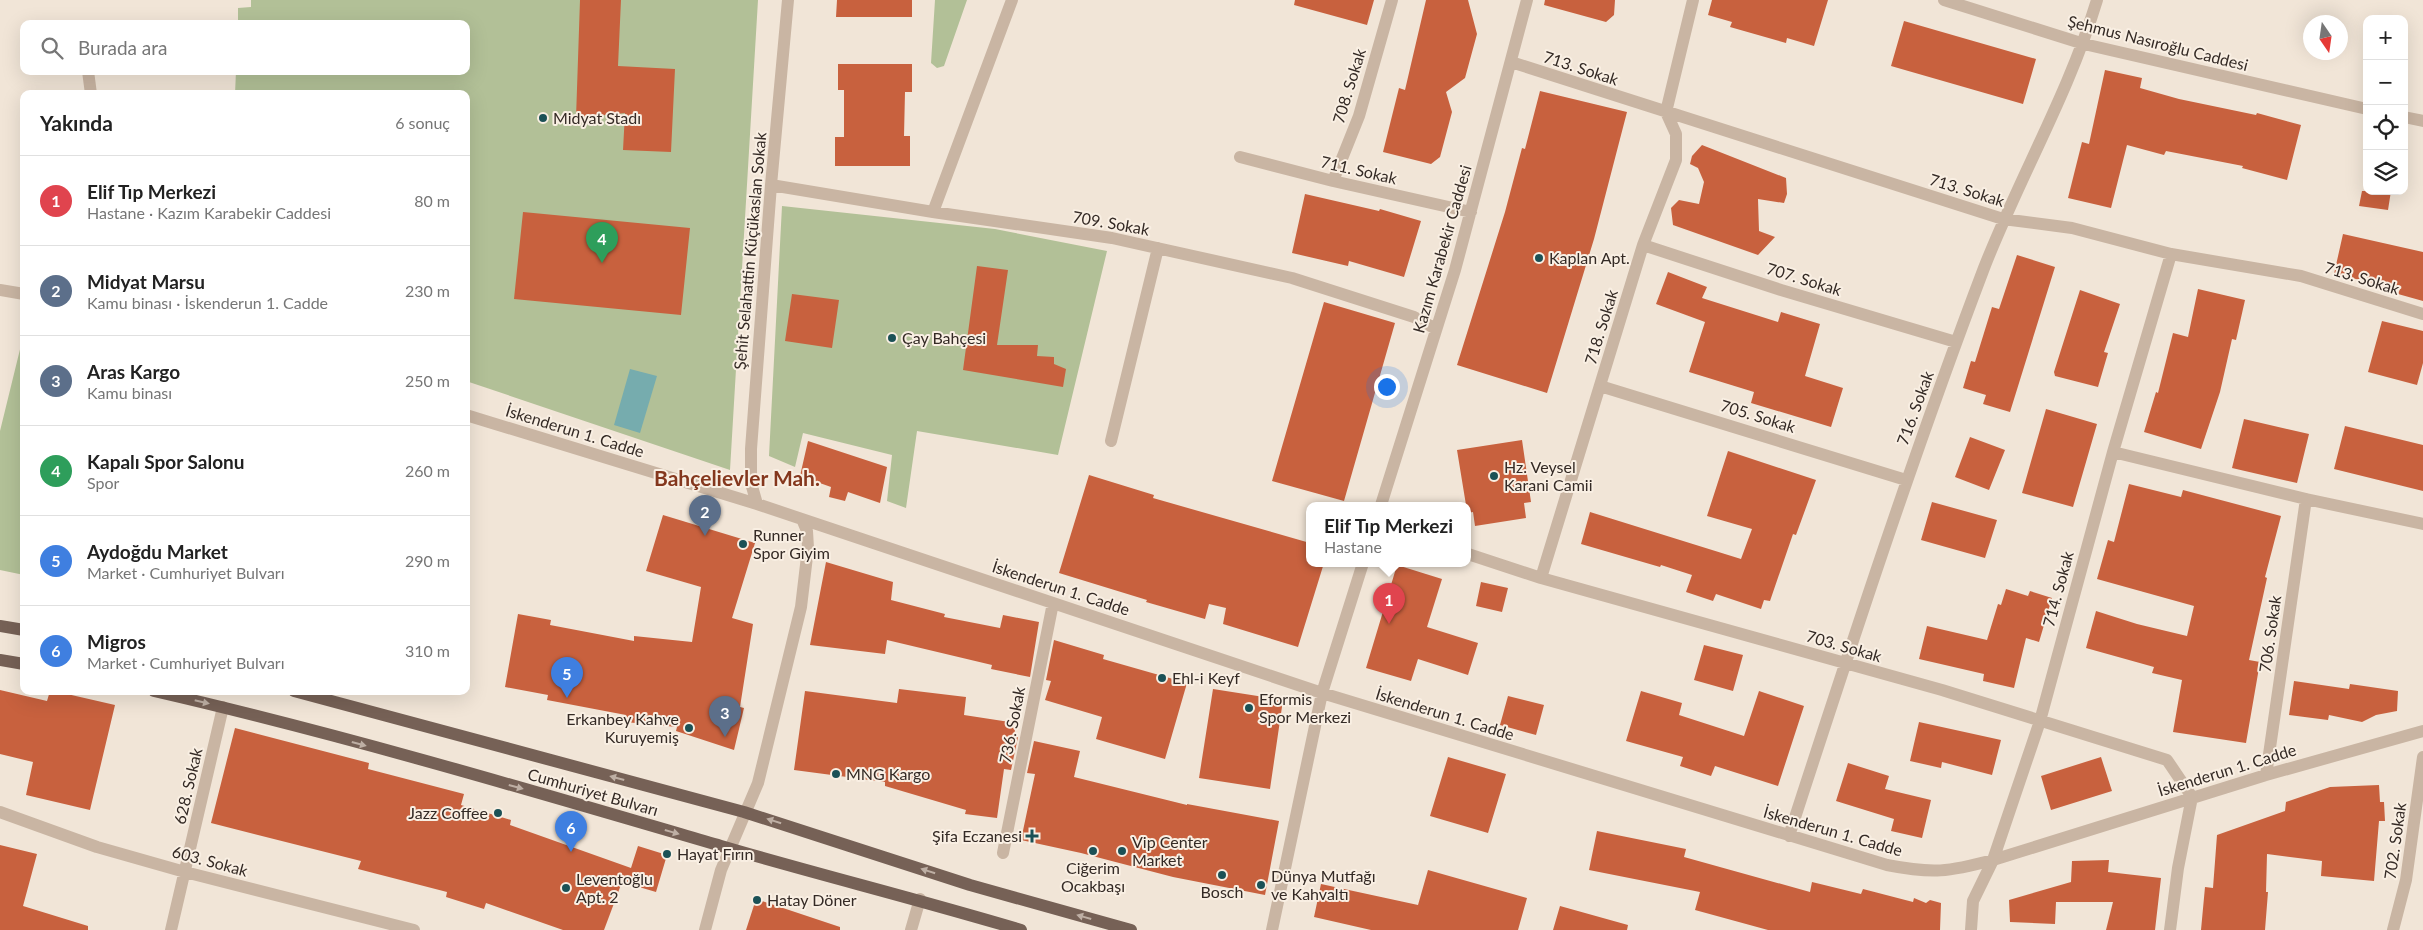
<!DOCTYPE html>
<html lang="tr">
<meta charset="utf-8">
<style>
:root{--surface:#fff;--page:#f2f2f2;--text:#222;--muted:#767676;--line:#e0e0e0;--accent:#2563eb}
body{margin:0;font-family:Lato,sans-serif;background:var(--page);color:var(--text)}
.controls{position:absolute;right:15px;top:15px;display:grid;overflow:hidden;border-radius:10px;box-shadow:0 5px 20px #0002}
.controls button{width:45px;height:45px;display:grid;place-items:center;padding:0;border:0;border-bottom:1px solid var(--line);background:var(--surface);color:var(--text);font:25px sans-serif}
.compass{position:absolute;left:2303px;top:15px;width:45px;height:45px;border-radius:50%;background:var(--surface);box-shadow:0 5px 20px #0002;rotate:167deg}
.you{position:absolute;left:1386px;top:386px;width:18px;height:18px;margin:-12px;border:4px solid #fff;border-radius:50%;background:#1a73e8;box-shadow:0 0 0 8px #1a73e833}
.badge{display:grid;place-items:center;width:32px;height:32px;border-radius:50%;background:var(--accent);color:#fff;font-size:16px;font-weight:700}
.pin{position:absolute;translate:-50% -41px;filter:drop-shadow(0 1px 2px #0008)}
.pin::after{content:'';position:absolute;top:26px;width:18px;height:15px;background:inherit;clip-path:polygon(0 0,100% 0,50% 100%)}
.popup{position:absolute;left:1306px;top:502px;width:165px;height:65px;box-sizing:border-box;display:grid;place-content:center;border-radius:10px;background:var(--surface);filter:drop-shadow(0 1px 4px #0005);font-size:16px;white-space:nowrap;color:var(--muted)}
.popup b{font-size:19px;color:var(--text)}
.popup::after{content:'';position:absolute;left:50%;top:100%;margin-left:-10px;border:10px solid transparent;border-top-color:var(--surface)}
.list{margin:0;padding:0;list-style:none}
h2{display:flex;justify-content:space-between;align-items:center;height:65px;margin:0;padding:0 20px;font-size:21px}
h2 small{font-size:16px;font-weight:400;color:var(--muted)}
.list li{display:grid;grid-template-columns:32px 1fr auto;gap:15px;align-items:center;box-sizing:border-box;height:90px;padding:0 20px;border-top:1px solid var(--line)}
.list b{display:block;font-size:19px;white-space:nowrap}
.list p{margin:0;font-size:16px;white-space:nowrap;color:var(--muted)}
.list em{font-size:16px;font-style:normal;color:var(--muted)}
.icon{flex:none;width:28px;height:28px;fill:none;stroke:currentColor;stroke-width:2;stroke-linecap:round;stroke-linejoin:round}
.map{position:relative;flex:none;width:2423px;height:930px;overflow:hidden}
.search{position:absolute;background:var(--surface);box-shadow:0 5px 20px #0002;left:20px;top:20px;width:450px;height:55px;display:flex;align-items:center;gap:12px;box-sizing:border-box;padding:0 18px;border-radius:10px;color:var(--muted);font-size:19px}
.panel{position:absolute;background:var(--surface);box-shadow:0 5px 20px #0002;left:20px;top:90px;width:450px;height:605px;border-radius:10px}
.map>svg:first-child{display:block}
.green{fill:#b2c097}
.water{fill:#76acae}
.building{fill:#c8613e}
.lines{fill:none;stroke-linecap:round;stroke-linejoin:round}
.minor{stroke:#c9b5a3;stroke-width:12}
.major{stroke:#766156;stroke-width:12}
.oneway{fill:#beafa4}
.poi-dot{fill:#1b5156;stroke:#f9efe3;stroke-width:2}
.labels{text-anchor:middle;stroke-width:4;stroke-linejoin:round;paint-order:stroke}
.street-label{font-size:16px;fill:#342a25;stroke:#f9efe3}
.poi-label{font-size:16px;fill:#342a25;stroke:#f9efe3;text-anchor:start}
.district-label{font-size:21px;font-weight:bold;fill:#84371d;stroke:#f9efe3}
</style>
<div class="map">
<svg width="2423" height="930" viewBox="0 0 2423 930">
<rect width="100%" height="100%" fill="#f1e5d7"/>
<path class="green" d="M251,0H758L730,470L466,381V94H235L236,71H466V24H238V8L251,7Z
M935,0H967L944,66L937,68L931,63Z
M782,206L995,229L1107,251L1058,455L917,431L906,508L887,501L892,455L803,433L795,467L769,456Z
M24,333V575L0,570V431Z"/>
<path class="water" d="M630,369L657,376L640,433L614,425Z"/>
<path class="building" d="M580,0H621L618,66L675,69L671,152L623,150L625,113L576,118Z
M837,0H912V17H836Z
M1295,0H1374L1367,25L1294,5Z
M1426,0H1468L1477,34L1465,78L1446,92L1452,112L1440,157L1431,164L1383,152L1399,88L1405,90Z
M1545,0H1615L1614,15L1606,22L1544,5Z
M1712,0H1828L1814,46L1787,38L1786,43L1730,27L1732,22L1708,15Z
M1904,21L2036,59L2023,104L1891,66Z
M838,64H912V92H905L904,136H910V166H835V137H844V90H838Z
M2105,70L2142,78L2140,88L2179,99L2256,115L2257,113L2301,125L2287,180L2242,168L2243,166L2166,151L2164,155L2127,145L2111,208L2068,198L2082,142L2089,144Z
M1540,91L1627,112L1594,239L1547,393L1457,365L1505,212L1522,148L1525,149Z
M1702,145L1786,178L1787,194L1784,203L1758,199L1759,231L1775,237L1758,255L1673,225L1671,208L1679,200L1699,204L1704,182L1698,168L1690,164L1692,156Z
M2362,191H2391L2388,210L2359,206Z
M1305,194L1379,211L1380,209L1421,221L1404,277L1349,261L1348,266L1292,253Z
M523,212L690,228L681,315L514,299Z
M2343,234L2423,252V301L2398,294L2400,289L2334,274Z
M2017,255L2055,267L2010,412L1983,404L1986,395L1963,388L1971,361L1975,362L1992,307L1999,309Z
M977,266L1008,270L997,345H1038L1037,356L1054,357V364L1066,369L1063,387L963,370Z
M1668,272L1707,287L1702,298L1778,322L1781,312L1820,324L1805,376L1843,388L1831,427L1751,403L1754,392L1689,372L1705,322L1656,304Z
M2198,289L2245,300L2236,340L2232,339L2220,392L2201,449L2144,432L2156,392L2158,393L2173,333L2188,337Z
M2080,290L2120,304L2104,352L2108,353L2098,387L2055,376L2054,372Z
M792,294L839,300L832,348L785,341Z
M1324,302L1395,323L1344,501L1272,481Z
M2382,321L2423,331V363L2417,385L2368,372Z
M2046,409L2097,424L2073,507L2022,493Z
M2244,419L2309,434L2297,483L2232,468Z
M2345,426L2423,445V491L2334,469Z
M1970,437L2005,450L1989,490L1955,477Z
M1522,440L1531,502L1524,503L1526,518L1475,526L1473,512L1468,513V505H1466L1457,450Z
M808,441L887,467L880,503L848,492L845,501L829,497L831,487L800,476Z
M1728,451L1816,480L1796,535L1793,534L1770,601L1764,600L1761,609L1716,594L1713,601L1686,592L1692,575L1661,565L1660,567L1581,544L1590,512L1741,559L1752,529L1707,516Z
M1089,475L1154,495L1153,498L1310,543V563H1324L1298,647L1223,624L1226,608L1209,604L1205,619L1146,602L1147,600L1059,573Z
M2129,484L2181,497L2183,490L2281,516L2265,577L2267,578L2249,660L2260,662L2246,743L2173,732L2182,680L2152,673L2154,667L2086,648L2096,611L2137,624L2187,636L2194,606L2097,579L2108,540L2114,542Z
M1932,502L1997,520L1985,558L1921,540Z
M663,515L755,543L732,618L753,624L740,707L744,708L734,750L676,731L677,727L625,722L626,715L547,700L548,695L505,687L518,614L551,620L550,625L634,641V636L692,642L701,587L646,571Z
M826,562L893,582L891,600L945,614L944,617L1000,628L1003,615L1039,622L1030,677L991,669L992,665L887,640L885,654L810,645Z
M1397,565L1442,579L1427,627L1478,643L1468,675L1418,659L1411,681L1366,668Z
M1481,582L1508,588L1502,612L1476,606Z
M2006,589L2028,596L2030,591L2052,598L2039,642L2026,638L2014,688L1983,681L1984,674L1919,659L1927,626L1987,640L1998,604L2001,605Z
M1054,640L1104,655L1103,659L1187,683L1165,759L1096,739L1102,717L1045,700L1051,681L1046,680Z
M1704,645L1743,655L1733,691L1694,680Z
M2294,681L2349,689L2350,684L2398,691L2397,711L2376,715L2362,722L2329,715L2328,720L2289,715Z
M899,689L966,697L964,715L1016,723L1014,736L1018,737L1011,770L1004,769L997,818L965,814L966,810L885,786V782L794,770L805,691L897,703Z
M1213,689L1283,700L1270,789L1199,778Z
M0,690L47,701L50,691H54L115,705L90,810L26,795L33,762L0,754Z
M1641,691L1682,703L1679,715L1744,736L1759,691L1804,706L1778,786L1715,766L1711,776L1680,766L1683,757L1626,741Z
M1508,696L1544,705L1536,735L1500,725Z
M1919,722L2001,740L1992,775L1942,762L1941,768L1910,761Z
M235,728L369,763L368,769L464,794L461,805L511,820L510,825L631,868L638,846L667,855L656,892L622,882L604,930H563L486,903L484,909L446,897L447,892L358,869L361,861L211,823Z
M1034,741L1080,751L1074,777L1187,805V804L1279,821L1265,895L1173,877L1081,853L1021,840L1035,774L1027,773Z
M1448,757L1506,774L1488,833L1430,816Z
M2101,757L2112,791L2051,810L2041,776Z
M1848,763L1889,776L1885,789L1931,800L1922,838L1891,831L1894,819L1836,801Z
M2379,785L2380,802H2384L2385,821H2379L2374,881L2321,876L2322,861L2267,854L2266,892H2268L2265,930H2201L2205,887L2213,888L2217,835L2285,811L2286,802L2330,787Z
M1597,831L1686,849L1684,857L1810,892L1812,882L1861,894L1863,889L1913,902L1914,898L1926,903L1930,900L1941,903L1940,930H1768L1695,910L1700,892L1589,870Z
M0,845L37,854L23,906L88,926V930H0Z
M2109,860L2108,872L2161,878L2155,930H2106L2113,902H2056L2055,924L2010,922L2009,900L2071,882L2072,861Z
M1428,870L1527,898L1518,930H1371L1314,917L1321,884L1418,905Z
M756,899L840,927V930H746Z
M1560,906L1628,925L1627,930H1553Z"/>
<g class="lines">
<path class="minor" d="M1944,0L2084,44L2367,109
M1511,62L2003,219L2072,228L2171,254L2301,276L2423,314
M88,71L91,94
M2404,117L2423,121
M1240,157L1333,181L1471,212
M1333,181L1359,116L1392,0
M771,185L933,212L1112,238L1292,278L1414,317L1436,329
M933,212L1012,0
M1643,245L1781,290L1956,342
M0,290L24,294
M1600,386L1906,480
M466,415L757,504L1322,693L1887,865C1933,874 1948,872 1993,860L2266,775L2423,731
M1111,441L1158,248
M2113,452L2306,499L2423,524
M757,504L751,483V449L771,185L788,0
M1381,505L1455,270L1527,0
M1468,554L1541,578L1942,690L2167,760L2192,797L2178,868L2170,930
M1541,578L1643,245L1676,160V134L1666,112L1693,0
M2266,775L2306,499
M0,812L97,847L185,872L414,930
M1789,836C1851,645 1913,455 1984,268C2019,178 2069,93 2097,0
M1003,853L1053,603
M171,930L223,707
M705,930L721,870L758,783L801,607L808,548L807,531L802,519
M911,930L920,899
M1272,930L1322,693L1363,563
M1971,930L1973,901L1993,860L2040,721L2113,452L2171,254
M2393,930L2406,880L2423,757"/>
<path class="major" d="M0,626L24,630
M0,660L24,664
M154,691C345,735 533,791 721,846C820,875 921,900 1021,930
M294,691L744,812L970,885L1131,930"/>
</g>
<defs><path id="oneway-solid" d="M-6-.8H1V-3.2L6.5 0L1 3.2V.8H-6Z" transform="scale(1.25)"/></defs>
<g class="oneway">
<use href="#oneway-solid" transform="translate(202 702) rotate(13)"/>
<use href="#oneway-solid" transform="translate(359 744) rotate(15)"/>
<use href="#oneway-solid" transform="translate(617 778) rotate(-165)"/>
<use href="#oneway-solid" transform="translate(516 787) rotate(15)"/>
<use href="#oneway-solid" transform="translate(774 821) rotate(-162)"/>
<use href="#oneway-solid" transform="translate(672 832) rotate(16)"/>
<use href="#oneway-solid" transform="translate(928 871) rotate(-162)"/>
<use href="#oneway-solid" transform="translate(1084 917) rotate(-164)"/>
</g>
<g class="poi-dot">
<circle cx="543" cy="118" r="5"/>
<circle cx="1539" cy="258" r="5"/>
<circle cx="892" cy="338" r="5"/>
<circle cx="1494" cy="476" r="5"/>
<circle cx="743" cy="544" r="5"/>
<circle cx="1162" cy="678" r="5"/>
<circle cx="1249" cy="708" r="5"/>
<circle cx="689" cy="728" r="5"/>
<circle cx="836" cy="774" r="5"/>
<circle cx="498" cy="813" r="5"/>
<path d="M1029.5 828.5h5v5h5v5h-5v5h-5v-5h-5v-5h5z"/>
<circle cx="1093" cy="851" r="5"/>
<circle cx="1122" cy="851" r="5"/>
<circle cx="667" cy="854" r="5"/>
<circle cx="1222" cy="875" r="5"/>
<circle cx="1261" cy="885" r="5"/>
<circle cx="566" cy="888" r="5"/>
<circle cx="757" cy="900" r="5"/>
</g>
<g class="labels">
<g class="street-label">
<text transform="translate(2158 43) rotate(14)" y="6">Şehmus Nasıroğlu Caddesi</text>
<text transform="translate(1581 68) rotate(18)" y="6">713. Sokak</text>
<text transform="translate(1349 86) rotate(-73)" y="6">708. Sokak</text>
<text transform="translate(1359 170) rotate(13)" y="6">711. Sokak</text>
<text transform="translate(1967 190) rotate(17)" y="6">713. Sokak</text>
<text transform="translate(1111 223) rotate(10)" y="6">709. Sokak</text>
<text transform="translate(1442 249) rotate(-74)" y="6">Kazım Karabekir Caddesi</text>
<text transform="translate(750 251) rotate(-85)" y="6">Şehit Selahattin Küçükaslan Sokak</text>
<text transform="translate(2362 278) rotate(17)" y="6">713. Sokak</text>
<text transform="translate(1804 279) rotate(17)" y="6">707. Sokak</text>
<text transform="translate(1601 327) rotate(-73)" y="6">718. Sokak</text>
<text transform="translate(1915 408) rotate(-70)" y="6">716. Sokak</text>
<text transform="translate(1758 416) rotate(17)" y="6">705. Sokak</text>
<text transform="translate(575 431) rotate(17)" y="6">İskenderun 1. Cadde</text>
<text transform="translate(1061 588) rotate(18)" y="6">İskenderun 1. Cadde</text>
<text transform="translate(2058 589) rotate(-75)" y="6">714. Sokak</text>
<text transform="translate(2270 634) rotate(-82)" y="6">706. Sokak</text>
<text transform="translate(1844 646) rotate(16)" y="6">703. Sokak</text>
<text transform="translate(1445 714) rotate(17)" y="6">İskenderun 1. Cadde</text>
<text transform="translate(1012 725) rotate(-79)" y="6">736. Sokak</text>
<text transform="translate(2227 770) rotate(-17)" y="6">İskenderun 1. Cadde</text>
<text transform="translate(188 786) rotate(-77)" y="6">628. Sokak</text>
<text transform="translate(593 792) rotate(16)" y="6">Cumhuriyet Bulvarı</text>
<text transform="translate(1833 831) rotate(16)" y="6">İskenderun 1. Cadde</text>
<text transform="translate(2395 841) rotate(-82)" y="6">702. Sokak</text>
<text transform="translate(210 861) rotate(15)" y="6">603. Sokak</text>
</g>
<g class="poi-label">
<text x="553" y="124">Midyat Stadı</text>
<text x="1549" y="264">Kaplan Apt.</text>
<text x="902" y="344">Çay Bahçesi</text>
<text x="1504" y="473">Hz. Veysel<tspan x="1504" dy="18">Karani Camii</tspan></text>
<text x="753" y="541">Runner<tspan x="753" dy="18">Spor Giyim</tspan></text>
<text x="1172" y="684">Ehl-i Keyf</text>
<text x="1259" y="705">Eformis<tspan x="1259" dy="18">Spor Merkezi</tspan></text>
<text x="679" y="725" text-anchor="end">Erkanbey Kahve<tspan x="679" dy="18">Kuruyemiş</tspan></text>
<text x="846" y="780">MNG Kargo</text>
<text x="488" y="819" text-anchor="end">Jazz Coffee</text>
<text x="1022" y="842" text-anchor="end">Şifa Eczanesi</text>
<text x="1132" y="848">Vip Center<tspan x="1132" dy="18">Market</tspan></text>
<text x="677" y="860">Hayat Fırın</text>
<text x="1093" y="874" text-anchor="middle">Ciğerim<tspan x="1093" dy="18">Ocakbaşı</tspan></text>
<text x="1271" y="882">Dünya Mutfağı<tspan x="1271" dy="18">ve Kahvaltı</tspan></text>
<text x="576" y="885">Leventoğlu<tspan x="576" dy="18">Apt. 2</tspan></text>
<text x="1222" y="898" text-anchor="middle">Bosch</text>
<text x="767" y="906">Hatay Döner</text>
</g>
<g class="district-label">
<text x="737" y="486">Bahçelievler Mah.</text>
</g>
</g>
</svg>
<div class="controls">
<button>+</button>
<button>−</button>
<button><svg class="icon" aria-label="locate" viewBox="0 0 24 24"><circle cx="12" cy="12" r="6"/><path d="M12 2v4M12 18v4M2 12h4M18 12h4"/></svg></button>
<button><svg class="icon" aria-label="layers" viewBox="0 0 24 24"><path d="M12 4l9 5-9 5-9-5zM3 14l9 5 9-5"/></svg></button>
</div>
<svg class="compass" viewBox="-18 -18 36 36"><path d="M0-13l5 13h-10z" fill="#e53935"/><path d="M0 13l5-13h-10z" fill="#767676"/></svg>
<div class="you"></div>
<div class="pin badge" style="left:1389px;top:624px;background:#e0444e">1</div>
<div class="popup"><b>Elif Tıp Merkezi</b>Hastane</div>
<div class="pin badge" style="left:705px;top:536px;background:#5c6f8a">2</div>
<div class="pin badge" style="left:725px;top:737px;background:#5c6f8a">3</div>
<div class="pin badge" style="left:602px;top:263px;background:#2e9e5b">4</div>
<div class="pin badge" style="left:567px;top:698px;background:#3f7fe0">5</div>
<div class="pin badge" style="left:571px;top:852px;background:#3f7fe0">6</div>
<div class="search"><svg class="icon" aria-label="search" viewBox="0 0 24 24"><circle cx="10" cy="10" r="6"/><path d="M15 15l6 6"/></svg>Burada ara</div>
<section class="panel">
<h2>Yakında<small>6 sonuç</small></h2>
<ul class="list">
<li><span class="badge" style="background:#e0444e">1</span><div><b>Elif Tıp Merkezi</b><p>Hastane · Kazım Karabekir Caddesi</p></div><em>80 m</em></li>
<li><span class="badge" style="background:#5c6f8a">2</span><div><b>Midyat Marsu</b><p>Kamu binası · İskenderun 1. Cadde</p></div><em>230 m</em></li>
<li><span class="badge" style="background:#5c6f8a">3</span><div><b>Aras Kargo</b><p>Kamu binası</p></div><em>250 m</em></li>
<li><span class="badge" style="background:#2e9e5b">4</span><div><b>Kapalı Spor Salonu</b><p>Spor</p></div><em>260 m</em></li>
<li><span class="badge" style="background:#3f7fe0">5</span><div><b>Aydoğdu Market</b><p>Market · Cumhuriyet Bulvarı</p></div><em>290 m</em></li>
<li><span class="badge" style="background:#3f7fe0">6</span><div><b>Migros</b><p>Market · Cumhuriyet Bulvarı</p></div><em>310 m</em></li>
</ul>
</section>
</div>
